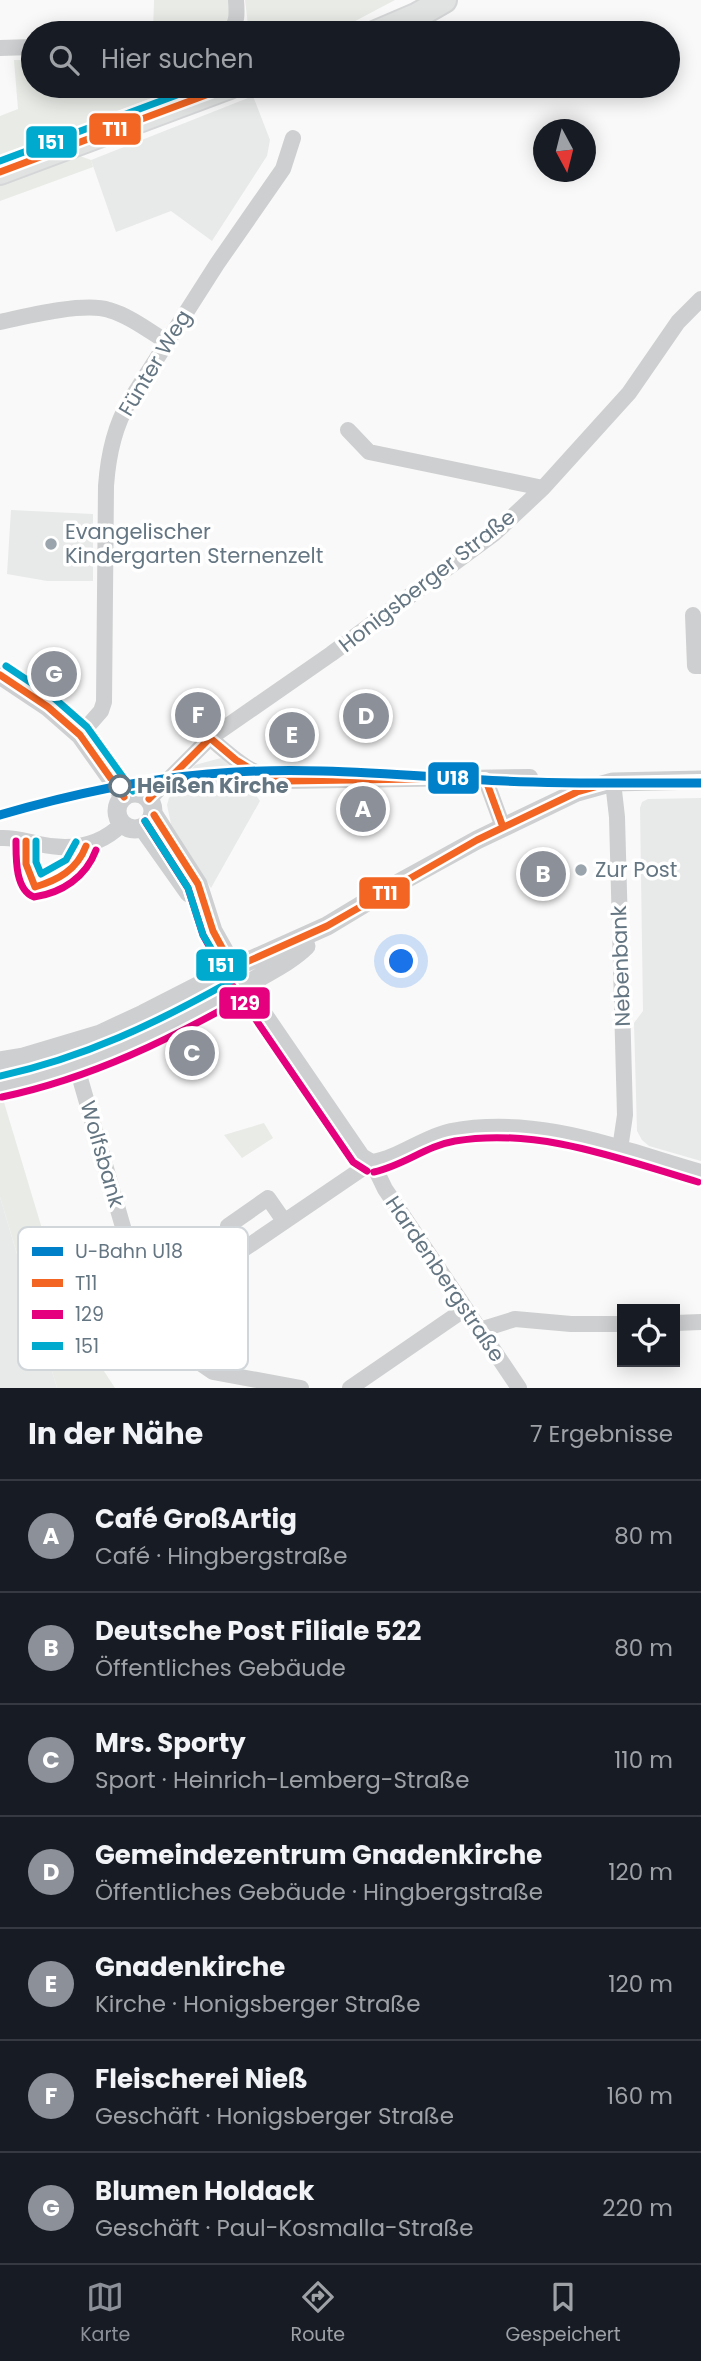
<!DOCTYPE html>
<html lang="de">
<meta charset="utf-8">
<style>
:root{--surface:#171b24;--page:#242831;--text:#f1f3f6;--muted:#9ea1a6;--line:#363941;--accent:#8c9099}
body{margin:0;font-family:Poppins,sans-serif;background:var(--page);color:var(--text)}
.controls{position:absolute;right:21px;bottom:21px;display:grid;overflow:hidden;border-radius:0px;box-shadow:0 4px 18px #0003}
.controls button{width:63px;height:63px;display:grid;place-items:center;padding:0;border:0;border-bottom:2px solid var(--line);background:var(--surface);color:var(--text);font:35px sans-serif}
.compass{position:absolute;left:533px;top:119px;width:63px;height:63px;border-radius:50%;background:var(--surface);box-shadow:0 4px 18px #0003;rotate:173deg}
.you{position:absolute;left:402px;top:962px;width:24px;height:24px;margin:-18px;border:5px solid #fff;border-radius:50%;background:#1a73e8;box-shadow:0 0 0 10px #1a73e833}
.badge{display:grid;place-items:center;width:46px;height:46px;border-radius:50%;background:var(--accent);color:#fff;font-size:23px;font-weight:700}
.pin{position:absolute;translate:-50% -50%;border:4px solid #fff;box-shadow:0 2px 7px #0006}
.list{margin:0;padding:0;list-style:none}
h2{display:flex;justify-content:space-between;align-items:center;height:91px;margin:0;padding:0 28px;font-size:30px}
h2 small{font-size:23px;font-weight:400;color:var(--muted)}
.list li{display:grid;grid-template-columns:46px 1fr auto;gap:21px;align-items:center;box-sizing:border-box;height:112px;padding:0 28px;border-top:2px solid var(--line)}
.list b{display:block;font-size:26px;white-space:nowrap}
.list p{margin:0;font-size:23px;white-space:nowrap;color:var(--muted)}
.list em{font-size:23px;font-style:normal;color:var(--muted)}
.icon{flex:none;width:38px;height:38px;fill:none;stroke:currentColor;stroke-width:2;stroke-linecap:round;stroke-linejoin:round}
.map{position:relative;flex:none;width:701px;height:1388px;overflow:hidden}
.search{position:absolute;background:var(--surface);box-shadow:0 4px 18px #0003;left:21px;right:21px;top:21px;height:77px;display:flex;align-items:center;gap:18px;box-sizing:border-box;padding:0 24px;border-radius:38px;color:var(--muted);font-size:26px}
.sheet{height:875px;background:var(--surface)}
nav{display:flex;justify-content:space-around;align-items:center;box-sizing:border-box;height:98px;border-top:2px solid var(--line);background:var(--surface);font-size:19px;color:var(--muted)}
nav a{display:grid;justify-items:center;gap:4px}
nav .on{color:var(--accent)}
.map>svg:first-child{display:block}
.built{fill:#e8e9e9}
.green{fill:#e8ebe6}
.lines{fill:none;stroke-linecap:round;stroke-linejoin:round}
.primary-casing{stroke:#d5d6d7;stroke-width:28}
.minor{stroke:#cecfd0;stroke-width:16}
.tertiary{stroke:#cecfd0;stroke-width:19}
.primary{stroke:#e1e2e2;stroke-width:24}
.bus-1-casing{stroke:#fff;stroke-width:12}
.bus-2-casing{stroke:#fff;stroke-width:12}
.bus-3-casing{stroke:#fff;stroke-width:12}
.bus-1{stroke:#f26522;stroke-width:7}
.bus-2{stroke:#e5007d;stroke-width:7}
.bus-3{stroke:#00a9ce;stroke-width:7}
.metro-1-casing{stroke:#fff;stroke-width:14}
.metro-1{stroke:#0080c8;stroke-width:9}
.poi-dot{fill:#99a4ac;stroke:#fff;stroke-width:2.5}
.stop-dot{fill:#fff;stroke:#657683;stroke-width:3.5}
.labels{text-anchor:middle;stroke-width:7;stroke-linejoin:round;paint-order:stroke}
.street-label{font-size:21px;fill:#657683;stroke:#fff}
.poi-label{font-size:21px;fill:#657683;stroke:#fff;text-anchor:start}
.stop-label{font-size:21px;font-weight:bold;fill:#657683;stroke:#fff;text-anchor:start}
.key{fill:#fff;stroke:#d1d6da;stroke-width:2}
.key-label{font-size:19px;fill:#657683}
.line-badge{stroke:#fff;stroke-width:2.5}
.badge-label{font-size:19px;text-anchor:middle;font-weight:bold;fill:#fff}
</style>
<div class="map">
<svg width="701" height="1388" viewBox="0 0 701 1388">
<rect width="100%" height="100%" fill="#f9f9f9"/>
<path class="built" d="M253,96L270,140L267,156L212,241L171,211L116,232L91,160Z
M11,510L93,514V581H47L7,574Z
M221,758L236,766L260,801L211,888L171,824L167,805L169,798L195,765Z
M701,798V1161L649,1146L642,1140L637,1131L634,1023L643,1011L640,808L642,802L648,799Z
M0,1197L32,1305L57,1388H0Z"/>
<path class="green" d="M154,0H230L234,33H153Z
M245,0H395L342,28L327,33H249Z
M14,60H33V86H183L0,156V116L18,109Z
M77,155L91,160L93,167L0,201V184Z
M75,1051L78,1054L60,1064L0,1079V1068Z
M3,1099L61,1292L79,1334L89,1349L149,1309L160,1324L100,1365L115,1388H57L0,1197V1100Z
M264,1123L273,1138L242,1158L224,1135Z"/>
<g class="lines">
<defs>
<path id="primary" d="M376,33L418,15L444,0
M0,172L230,86"/>
</defs>
<use href="#primary" class="primary-casing"/>
<path class="minor" d="M228,33C238,24 237,13 236,0
M0,48L33,47
M0,322C27,316 84,302 109,310C130,316 149,331 167,342
M348,430L369,452L543,488
M693,615L695,666H701
M80,735L101,711L104,702L106,486C108,458 114,427 129,402L217,264L283,169L293,138
M210,738C235,760 252,776 286,781L530,777
M485,778L503,827
M613,782L617,817L625,1115L620,1149
M149,799L210,738L331,654L495,533L543,488L629,393L678,322L701,299
M0,838C14,837 25,841 39,844C70,851 99,847 122,824
M245,985L362,1156L372,1162L385,1189L519,1388
M77,1068L136,1272L194,1359L213,1372L301,1388
M284,1221L268,1198L228,1226L244,1249L372,1162C399,1158 423,1137 451,1131C539,1115 617,1148 701,1172
M675,1323L701,1322
M480,1330L515,1319L571,1324H622
M350,1388L465,1309"/>
<path class="tertiary" d="M0,675L48,707L80,735L124,797
M117 811a18 18 0 1 1 36 0a18 18 0 1 1-36 0Z
M154,815L198,884L213,931L240,979
M143,828L189,893
M0,1061L23,1057L100,1034L143,1014L233,968L327,926L395,885L477,840L577,792L613,782L701,780
M0,1087C88,1071 166,1031 243,987C263,974 289,963 306,946"/>
<use href="#primary" class="primary"/>
<defs>
<path id="bus-1" d="M0,172L230,86
M0,675L48,707L80,735L124,797
M149,799L210,738L236,760L254,771L286,781L485,778L503,827
M154,815L198,884L213,931L233,968L327,926L477,840L577,792L613,782L701,780
M26,841V864L35,887C58,880 77,870 86,846"/>
<path id="bus-2" d="M145,821L188,888L203,935L224,973L353,1162L367,1171
M16,841C16,858 15,890 34,897C62,893 86,877 96,850
M2,1097C92,1078 171,1039 250,994
M374,1172C403,1166 426,1146 455,1141C538,1127 620,1159 698,1182"/>
<path id="bus-3" d="M0,161L201,86
M6,666L54,698L87,727L133,791
M36,841V862L41,874L66,860L76,842
M0,1076C83,1058 157,1023 231,981L203,935L188,888L145,821"/>
</defs>
<use href="#bus-1" class="bus-1-casing"/>
<use href="#bus-2" class="bus-2-casing"/>
<use href="#bus-3" class="bus-3-casing"/>
<use href="#bus-1" class="bus-1"/>
<use href="#bus-2" class="bus-2"/>
<use href="#bus-3" class="bus-3"/>
<defs>
<path id="metro-1" d="M0,815C68,795 137,780 208,774C307,765 406,776 505,781C570,784 635,783 701,783"/>
</defs>
<use href="#metro-1" class="metro-1-casing"/>
<use href="#metro-1" class="metro-1"/>
</g>
<g class="poi-dot">
<circle cx="51" cy="544" r="7"/>
<circle cx="581" cy="870" r="7"/>
</g>
<circle class="stop-dot" cx="120" cy="786" r="10"/>
<g class="labels">
<g class="street-label">
<text transform="translate(155 363) rotate(-59)" y="7">Fünter Weg</text>
<text transform="translate(427 581) rotate(-38)" y="7">Honigsberger Straße</text>
<text transform="translate(621 966) rotate(-92)" y="7">Nebenbank</text>
<text transform="translate(102 1154) rotate(74)" y="7">Wolfsbank</text>
<text transform="translate(445 1279) rotate(56)" y="7">Hardenbergstraße</text>
</g>
<g class="poi-label">
<text x="65" y="539">Evangelischer<tspan x="65" dy="24">Kindergarten Sternenzelt</tspan></text>
<text x="595" y="877">Zur Post</text>
</g>
<g class="stop-label">
<text x="137" y="793">Heißen Kirche</text>
</g>
</g>
<rect x="18" y="1227" width="230" height="143" rx="10" class="key"/>
<rect x="32" y="1247" width="31" height="9" fill="#0080c8"/>
<rect x="32" y="1279" width="31" height="8" fill="#f26522"/>
<rect x="32" y="1310" width="31" height="9" fill="#e5007d"/>
<rect x="32" y="1342" width="31" height="8" fill="#00a9ce"/>
<g class="key-label">
<text x="75" y="1258">U-Bahn U18</text>
<text x="75" y="1290">T11</text>
<text x="75" y="1321">129</text>
<text x="75" y="1353">151</text>
</g>
<g class="line-badge">
<rect x="88" y="112" width="54" height="34" rx="7" fill="#f26522"/>
<rect x="25" y="125" width="53" height="34" rx="7" fill="#00a9ce"/>
<rect x="427" y="761" width="53" height="34" rx="7" fill="#0080c8"/>
<rect x="358" y="876" width="53" height="34" rx="7" fill="#f26522"/>
<rect x="195" y="948" width="53" height="34" rx="7" fill="#00a9ce"/>
<rect x="218" y="986" width="53" height="34" rx="7" fill="#e5007d"/>
</g>
<g class="badge-label">
<text x="115" y="136">T11</text>
<text x="51" y="149">151</text>
<text x="453" y="785">U18</text>
<text x="385" y="900">T11</text>
<text x="221" y="972">151</text>
<text x="245" y="1010">129</text>
</g>
</svg>
<div class="controls">
<button><svg class="icon" aria-label="locate" viewBox="0 0 24 24"><circle cx="12" cy="12" r="6"/><path d="M12 2v4M12 18v4M2 12h4M18 12h4"/></svg></button>
</div>
<svg class="compass" viewBox="-18 -18 36 36"><path d="M0-13l5 13h-10z" fill="#e53935"/><path d="M0 13l5-13h-10z" fill="#9ea1a6"/></svg>
<div class="you"></div>
<div class="pin badge" style="left:363px;top:809px">A</div>
<div class="pin badge" style="left:543px;top:874px">B</div>
<div class="pin badge" style="left:192px;top:1053px">C</div>
<div class="pin badge" style="left:366px;top:716px">D</div>
<div class="pin badge" style="left:292px;top:735px">E</div>
<div class="pin badge" style="left:198px;top:715px">F</div>
<div class="pin badge" style="left:54px;top:674px">G</div>
<div class="search"><svg class="icon" aria-label="search" viewBox="0 0 24 24"><circle cx="10" cy="10" r="6"/><path d="M15 15l6 6"/></svg>Hier suchen</div>
</div>
<section class="sheet">
<h2>In der Nähe<small>7 Ergebnisse</small></h2>
<ul class="list">
<li><span class="badge">A</span><div><b>Café GroßArtig</b><p>Café · Hingbergstraße</p></div><em>80 m</em></li>
<li><span class="badge">B</span><div><b>Deutsche Post Filiale 522</b><p>Öffentliches Gebäude</p></div><em>80 m</em></li>
<li><span class="badge">C</span><div><b>Mrs. Sporty</b><p>Sport · Heinrich-Lemberg-Straße</p></div><em>110 m</em></li>
<li><span class="badge">D</span><div><b>Gemeindezentrum Gnadenkirche</b><p>Öffentliches Gebäude · Hingbergstraße</p></div><em>120 m</em></li>
<li><span class="badge">E</span><div><b>Gnadenkirche</b><p>Kirche · Honigsberger Straße</p></div><em>120 m</em></li>
<li><span class="badge">F</span><div><b>Fleischerei Nieß</b><p>Geschäft · Honigsberger Straße</p></div><em>160 m</em></li>
<li><span class="badge">G</span><div><b>Blumen Holdack</b><p>Geschäft · Paul-Kosmalla-Straße</p></div><em>220 m</em></li>
</ul>
</section>
<nav>
<a class="on"><svg class="icon" aria-label="map" viewBox="0 0 24 24"><path d="M3 6l6-2 6 2 6-2v14l-6 2-6-2-6 2zM9 4v14M15 6v14"/></svg>Karte</a>
<a><svg class="icon" aria-label="directions" viewBox="0 0 24 24"><path d="M12 3l9 9-9 9-9-9zM9 14v-3h6M13 9l2 2-2 2"/></svg>Route</a>
<a><svg class="icon" aria-label="saved" viewBox="0 0 24 24"><path d="M7 4h10v16l-5-4-5 4z"/></svg>Gespeichert</a>
</nav>
